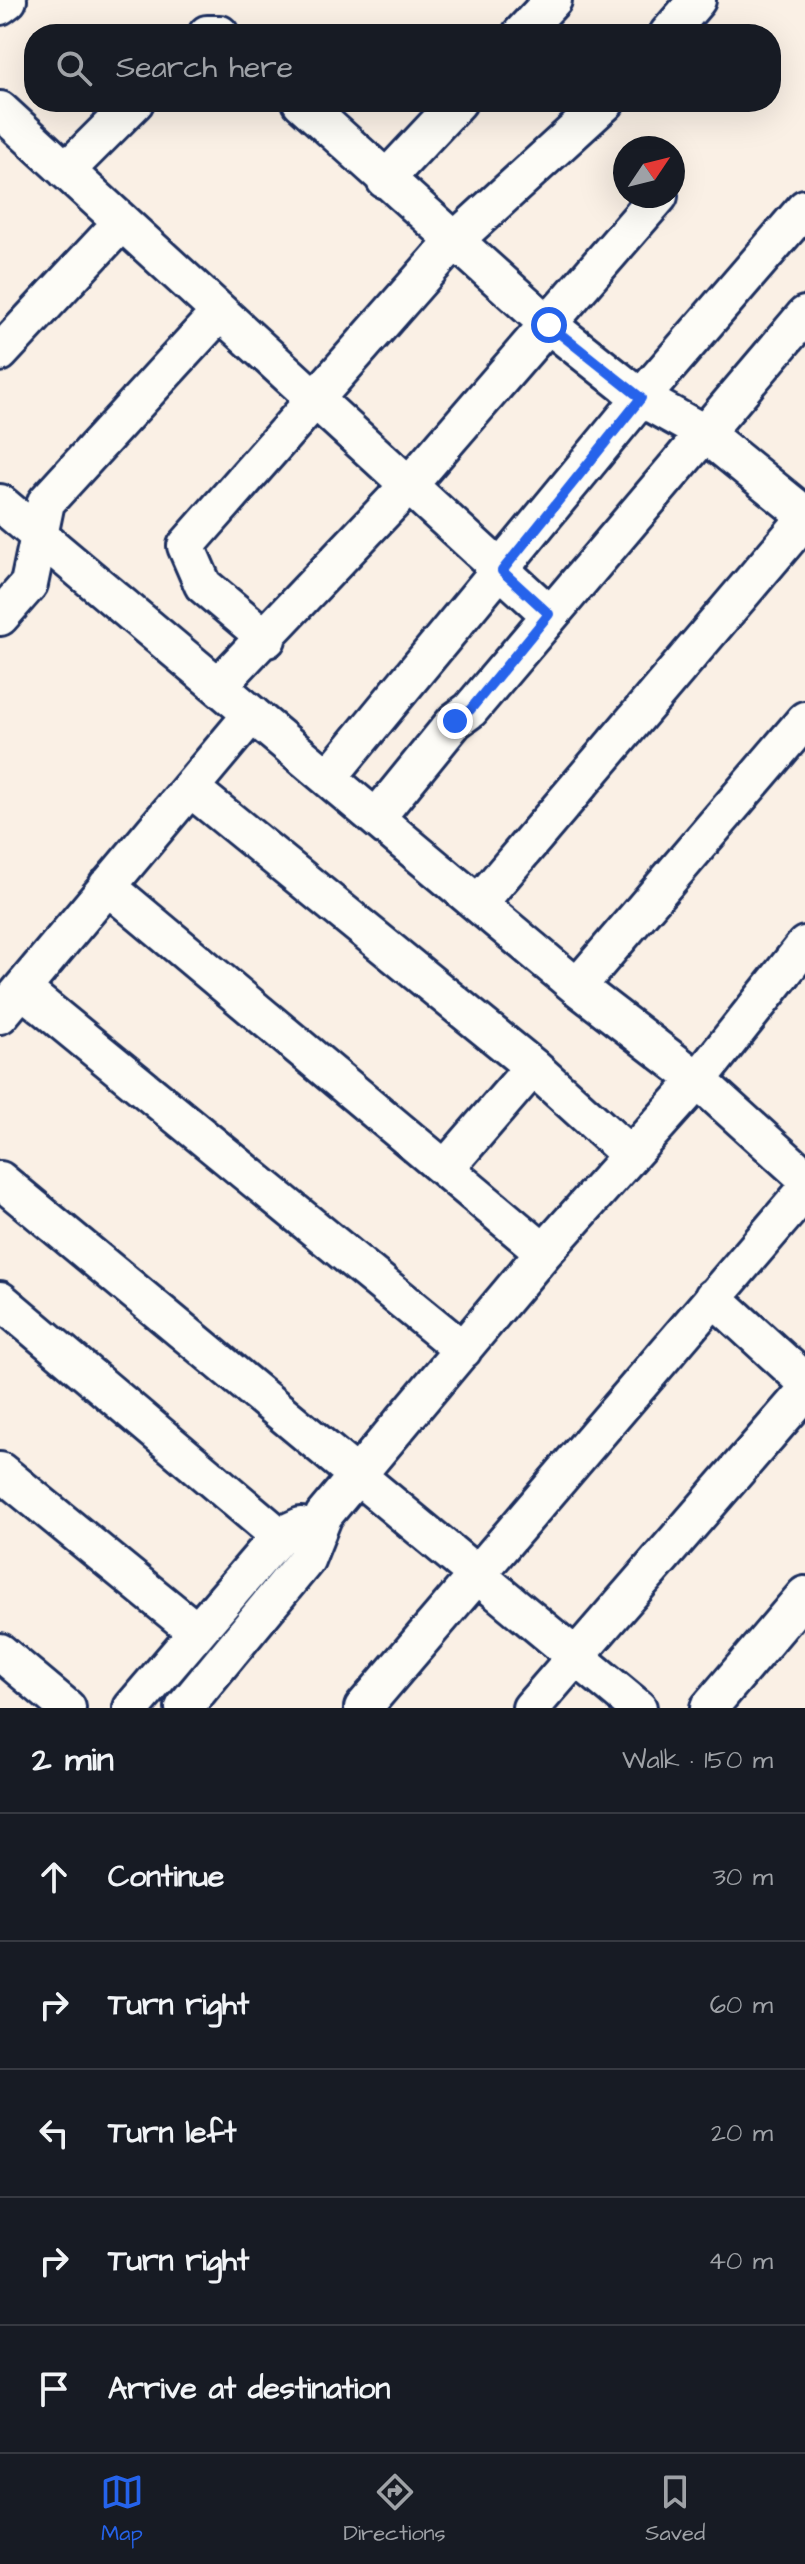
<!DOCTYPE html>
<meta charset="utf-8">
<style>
:root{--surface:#171b24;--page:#242831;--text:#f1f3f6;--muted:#9ea1a6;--line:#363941;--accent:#2563eb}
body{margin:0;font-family:"Architects Daughter",sans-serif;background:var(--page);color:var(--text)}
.compass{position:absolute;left:613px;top:136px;width:72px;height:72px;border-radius:50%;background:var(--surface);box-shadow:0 8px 32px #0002;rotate:55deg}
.stop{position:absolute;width:24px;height:24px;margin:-18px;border:6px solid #2563eb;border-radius:50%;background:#fff}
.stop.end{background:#2563eb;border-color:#fff;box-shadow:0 2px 8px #0008}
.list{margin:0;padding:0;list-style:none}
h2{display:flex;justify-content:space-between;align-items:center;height:104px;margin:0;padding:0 32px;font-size:34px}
h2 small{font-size:26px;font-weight:400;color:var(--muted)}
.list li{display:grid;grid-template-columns:52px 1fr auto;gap:24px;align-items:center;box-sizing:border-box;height:128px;padding:0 32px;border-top:2px solid var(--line)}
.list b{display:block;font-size:30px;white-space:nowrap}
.list em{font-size:26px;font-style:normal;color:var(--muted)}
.icon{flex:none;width:44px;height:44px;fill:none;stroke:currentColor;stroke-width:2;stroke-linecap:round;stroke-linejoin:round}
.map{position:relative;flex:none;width:805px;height:1708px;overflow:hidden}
.search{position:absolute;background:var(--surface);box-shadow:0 8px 32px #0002;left:24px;right:24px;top:24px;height:88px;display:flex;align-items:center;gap:20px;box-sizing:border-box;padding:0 28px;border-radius:32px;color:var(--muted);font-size:30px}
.sheet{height:744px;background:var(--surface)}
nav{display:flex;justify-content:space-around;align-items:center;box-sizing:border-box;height:112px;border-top:2px solid var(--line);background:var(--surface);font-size:22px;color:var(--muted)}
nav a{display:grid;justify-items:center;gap:4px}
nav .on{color:var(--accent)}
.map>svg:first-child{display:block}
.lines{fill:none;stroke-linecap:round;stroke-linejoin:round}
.minor-casing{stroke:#1b2f5e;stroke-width:42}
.minor{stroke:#fdfcf7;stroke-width:36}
.route{stroke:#2563eb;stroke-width:10}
</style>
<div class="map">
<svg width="805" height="1708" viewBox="0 0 805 1708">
<rect width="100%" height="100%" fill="#faf0e5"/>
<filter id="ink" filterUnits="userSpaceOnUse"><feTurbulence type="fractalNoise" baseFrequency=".0125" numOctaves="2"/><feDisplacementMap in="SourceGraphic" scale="16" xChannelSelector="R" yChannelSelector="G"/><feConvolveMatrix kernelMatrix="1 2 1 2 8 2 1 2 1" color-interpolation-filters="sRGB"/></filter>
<g filter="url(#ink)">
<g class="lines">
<defs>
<path id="minor" d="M0,6L8,0
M207,34H220
M521,34L553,0
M668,34L697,0
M301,102L549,325L641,398L704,433L805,515
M0,110L549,614
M66,171L135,102
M385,180L458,102
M0,353L122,222
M0,503L577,987L698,1080L805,1177
M0,617L29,584L46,502L220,312
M267,639L203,585L186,546L454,241L606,102
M218,686L408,486L659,196
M328,778L641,398L805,208
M190,788L533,1067L629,1154
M376,818L455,721L470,710L805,315
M107,886L544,1252
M478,904L805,519
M577,987L805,720
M22,989L463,1350
M0,1015L252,714
M445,1169L533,1067
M0,1180L638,1708
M713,1297L805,1381
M0,1300L279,1536
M0,1471L196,1631
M0,1652L67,1708
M132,1708L279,1536L301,1526
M184,1708L306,1560L324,1515L544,1252L698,1080L805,945
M363,1708L805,1191
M531,1708L805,1392
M709,1708L805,1595"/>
</defs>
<use href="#minor" class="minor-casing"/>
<use href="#minor" class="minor"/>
</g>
</g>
<g class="lines" filter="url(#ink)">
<path class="route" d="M455,721L470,710L549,614L502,571L641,398L549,325"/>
</g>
</svg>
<svg class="compass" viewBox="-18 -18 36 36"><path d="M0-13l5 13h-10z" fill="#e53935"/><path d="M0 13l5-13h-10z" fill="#9ea1a6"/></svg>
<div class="stop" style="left:549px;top:325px"></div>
<div class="stop end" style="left:455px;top:721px"></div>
<div class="search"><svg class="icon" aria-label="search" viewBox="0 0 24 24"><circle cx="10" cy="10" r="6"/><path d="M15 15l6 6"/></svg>Search here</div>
</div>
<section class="sheet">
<h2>2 min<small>Walk · 150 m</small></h2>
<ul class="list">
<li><svg class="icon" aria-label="ahead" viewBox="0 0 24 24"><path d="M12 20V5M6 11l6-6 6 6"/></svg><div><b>Continue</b></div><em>30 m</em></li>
<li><svg class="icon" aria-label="right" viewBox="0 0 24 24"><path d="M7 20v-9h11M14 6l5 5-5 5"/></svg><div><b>Turn right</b></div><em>60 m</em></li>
<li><svg class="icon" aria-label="left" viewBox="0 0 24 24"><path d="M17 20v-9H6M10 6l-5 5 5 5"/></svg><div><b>Turn left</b></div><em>20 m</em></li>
<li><svg class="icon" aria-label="right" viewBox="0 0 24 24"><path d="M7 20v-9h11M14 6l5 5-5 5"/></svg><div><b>Turn right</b></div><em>40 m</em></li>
<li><svg class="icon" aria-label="arrive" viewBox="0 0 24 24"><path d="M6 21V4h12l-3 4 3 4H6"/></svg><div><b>Arrive at destination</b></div></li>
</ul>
</section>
<nav>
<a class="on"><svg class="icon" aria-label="map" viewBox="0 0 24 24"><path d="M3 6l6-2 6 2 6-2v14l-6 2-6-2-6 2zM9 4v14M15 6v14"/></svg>Map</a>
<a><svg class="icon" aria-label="directions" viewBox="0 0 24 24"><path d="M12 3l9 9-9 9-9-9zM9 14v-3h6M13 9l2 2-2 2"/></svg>Directions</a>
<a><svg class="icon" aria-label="saved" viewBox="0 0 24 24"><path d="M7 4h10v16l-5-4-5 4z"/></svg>Saved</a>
</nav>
